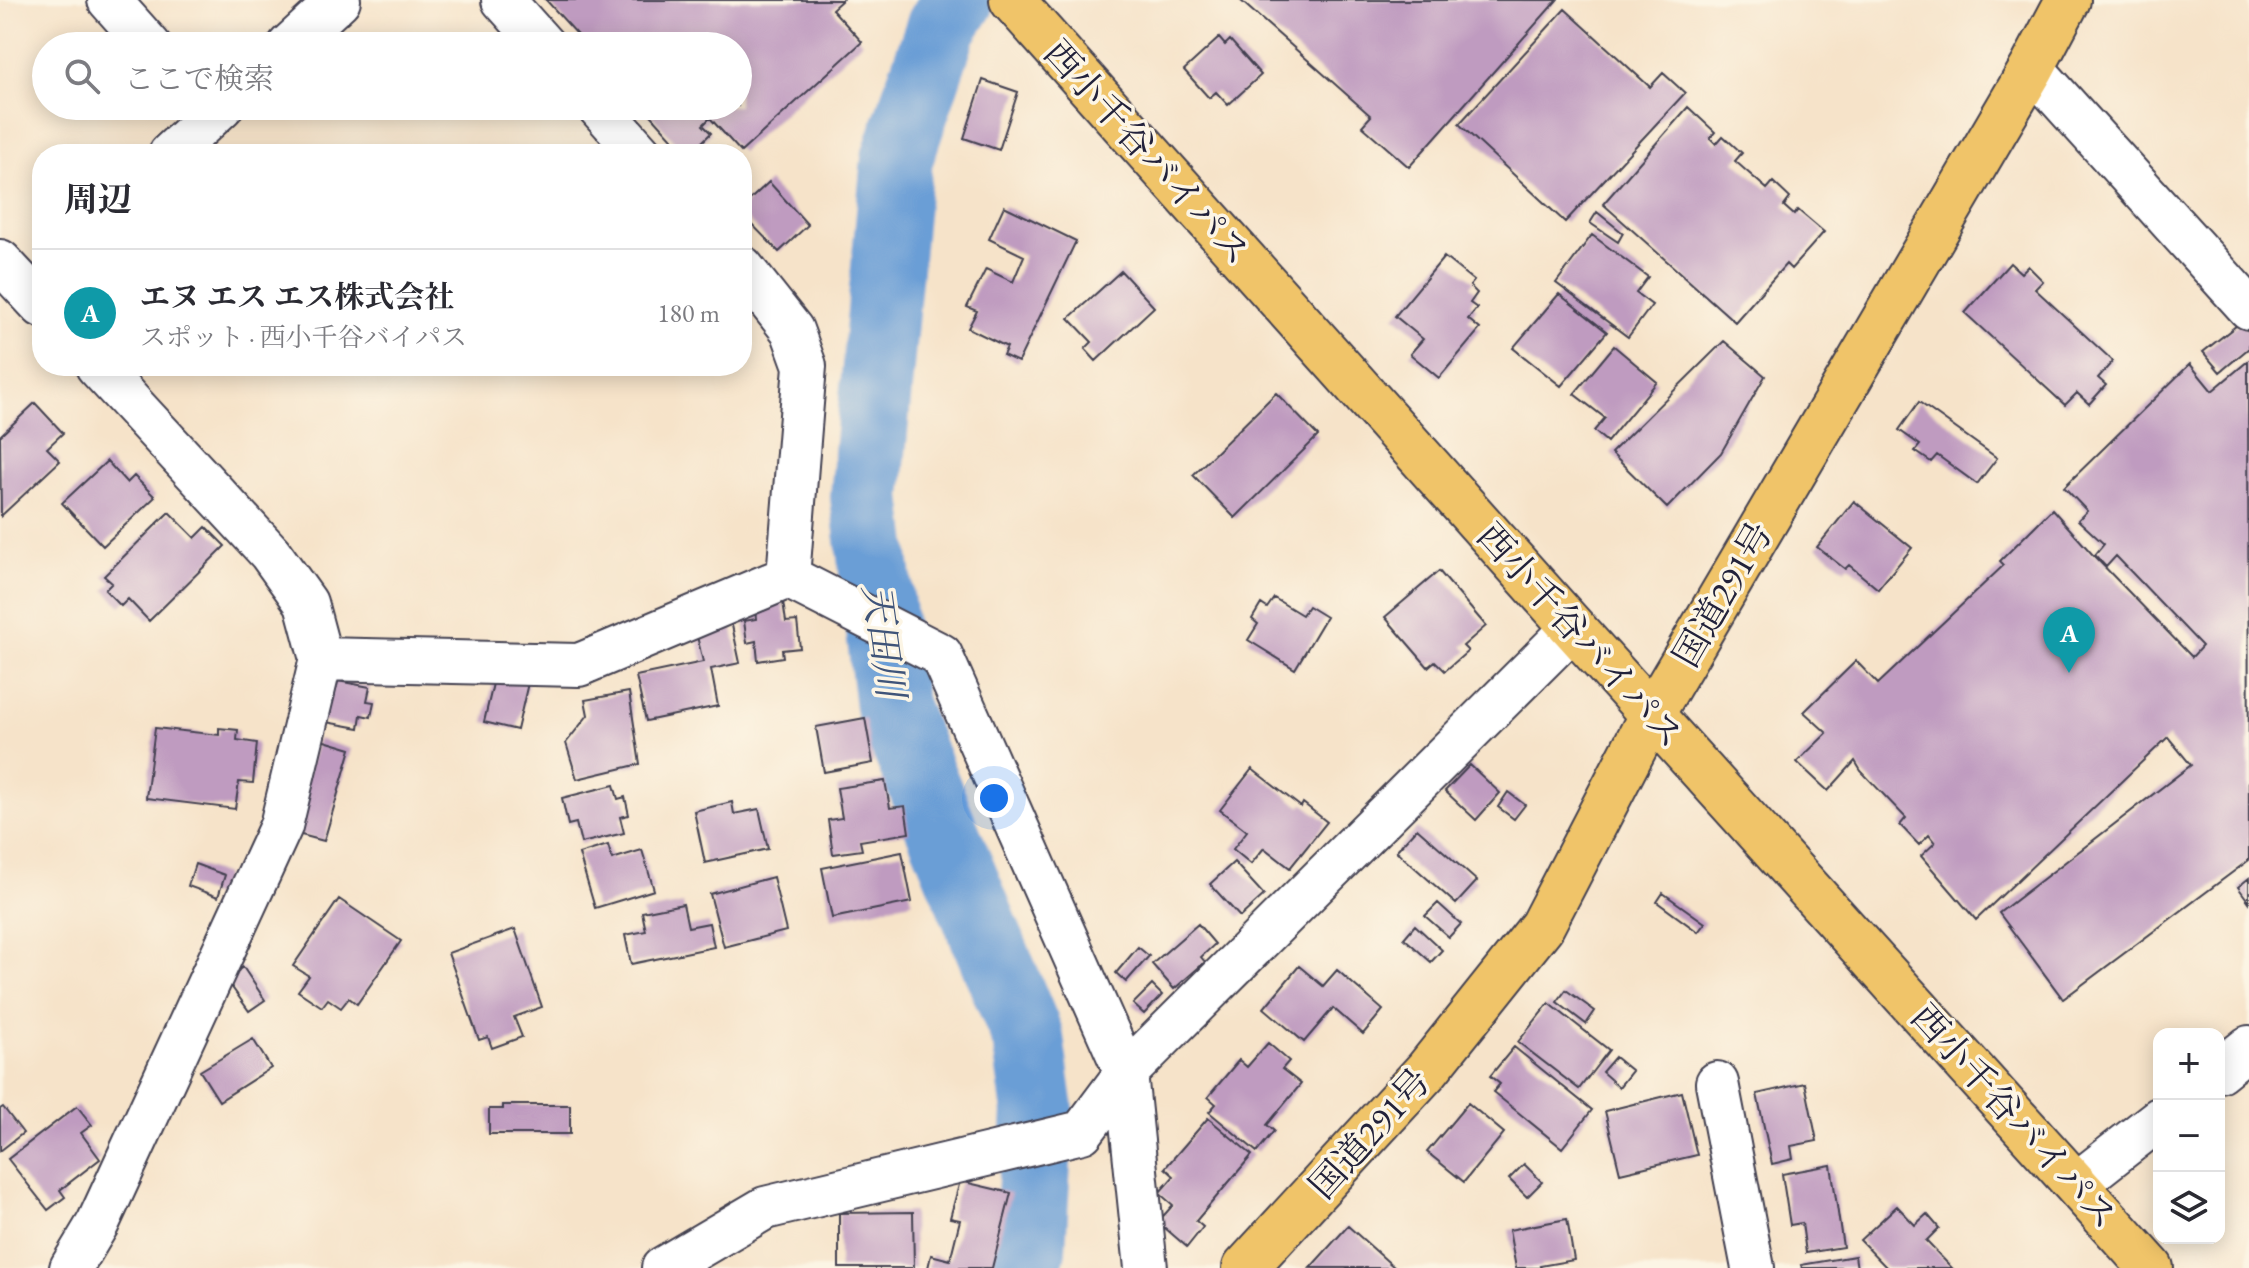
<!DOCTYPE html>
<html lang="ja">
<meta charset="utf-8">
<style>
:root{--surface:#fff;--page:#f7f7f7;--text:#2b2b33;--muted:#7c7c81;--line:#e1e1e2;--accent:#b45309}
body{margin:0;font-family:"EB Garamond","Noto Serif JP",serif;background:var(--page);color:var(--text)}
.controls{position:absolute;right:24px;bottom:24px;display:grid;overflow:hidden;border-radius:16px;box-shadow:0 4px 20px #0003}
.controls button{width:72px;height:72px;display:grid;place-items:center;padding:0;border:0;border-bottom:2px solid var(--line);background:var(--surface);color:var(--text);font:40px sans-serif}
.you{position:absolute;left:994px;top:798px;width:28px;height:28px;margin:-20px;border:6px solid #fff;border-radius:50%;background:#1a73e8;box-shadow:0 0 0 12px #1a73e833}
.badge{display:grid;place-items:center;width:52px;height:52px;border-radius:50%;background:var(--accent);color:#fff;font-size:26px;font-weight:700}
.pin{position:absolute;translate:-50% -66px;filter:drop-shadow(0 2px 4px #0008)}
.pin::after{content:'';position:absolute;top:42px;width:28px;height:24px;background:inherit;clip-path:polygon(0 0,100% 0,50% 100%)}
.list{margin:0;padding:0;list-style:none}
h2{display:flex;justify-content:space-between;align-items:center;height:104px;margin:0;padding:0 32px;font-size:34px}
h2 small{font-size:26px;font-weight:400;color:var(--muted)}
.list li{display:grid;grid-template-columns:52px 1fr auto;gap:24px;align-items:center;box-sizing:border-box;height:128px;padding:0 32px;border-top:2px solid var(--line)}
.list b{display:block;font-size:30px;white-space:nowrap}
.list p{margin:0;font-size:26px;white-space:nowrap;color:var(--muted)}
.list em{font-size:26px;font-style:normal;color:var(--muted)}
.icon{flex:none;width:44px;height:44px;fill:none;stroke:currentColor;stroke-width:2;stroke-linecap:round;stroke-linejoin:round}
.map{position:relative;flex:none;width:2249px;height:1268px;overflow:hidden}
.search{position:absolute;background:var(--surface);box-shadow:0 4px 20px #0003;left:32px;top:32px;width:720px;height:88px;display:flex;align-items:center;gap:20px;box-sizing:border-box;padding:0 28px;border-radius:44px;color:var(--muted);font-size:30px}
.panel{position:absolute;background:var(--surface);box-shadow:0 4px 20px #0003;left:32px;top:144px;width:720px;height:232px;border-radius:32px}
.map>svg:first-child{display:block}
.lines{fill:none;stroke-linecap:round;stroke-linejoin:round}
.river{stroke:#6b9ed6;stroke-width:72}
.building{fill:#bf9bc0}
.minor-casing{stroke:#423f50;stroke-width:46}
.highway-casing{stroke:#423f50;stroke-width:48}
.minor{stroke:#fff;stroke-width:42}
.highway{stroke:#f0c469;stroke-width:44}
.labels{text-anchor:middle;stroke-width:7;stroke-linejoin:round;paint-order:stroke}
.street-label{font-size:36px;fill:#22223b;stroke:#fcf5e5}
.water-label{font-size:38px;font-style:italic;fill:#3f5479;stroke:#fcf5e5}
</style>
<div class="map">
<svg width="2249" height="1268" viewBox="0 0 2249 1268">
<rect width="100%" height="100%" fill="#fcf5e5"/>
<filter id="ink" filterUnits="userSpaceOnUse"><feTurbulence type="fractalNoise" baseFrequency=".0125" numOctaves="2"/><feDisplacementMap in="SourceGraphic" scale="16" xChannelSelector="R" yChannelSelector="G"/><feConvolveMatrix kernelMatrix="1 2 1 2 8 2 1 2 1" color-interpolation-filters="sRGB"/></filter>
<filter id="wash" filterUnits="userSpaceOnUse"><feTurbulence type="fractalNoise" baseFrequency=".006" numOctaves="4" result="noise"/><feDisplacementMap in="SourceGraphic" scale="32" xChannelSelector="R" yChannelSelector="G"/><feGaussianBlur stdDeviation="1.8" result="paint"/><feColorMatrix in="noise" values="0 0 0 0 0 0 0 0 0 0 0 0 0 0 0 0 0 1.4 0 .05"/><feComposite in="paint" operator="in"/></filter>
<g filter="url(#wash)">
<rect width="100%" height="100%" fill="#f6e3c9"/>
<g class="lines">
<path class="river" d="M959,0L942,26L897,159L866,497L891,706L1028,1038L1038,1111L1030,1249L1025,1268"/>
</g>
<g id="blocks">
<path class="building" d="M546,0H842L832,9L862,42L741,152L710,118L703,125L711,133L692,152L684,144L680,147L643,106H738V46H588Z
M1240,0H1557L1409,167L1362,126L1371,116Z
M1565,9L1650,87L1663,73L1685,93L1565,222L1459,124Z
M1219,38L1225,45L1230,40L1261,75L1228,105L1216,92L1209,98L1184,70Z
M983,80L1018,92L999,150L964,138Z
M1688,107L1715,132L1710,138L1716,144L1723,136L1742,153L1735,161L1767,189L1773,182L1790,198L1784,206L1794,215L1798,210L1824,232L1791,269L1786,264L1735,322L1603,204Z
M769,182L808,225L779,252L742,214V207Z
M1004,206L1076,241L1018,362L1003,355L1007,347L968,328L977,311L967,307L986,269L1013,282L1024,256L989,239Z
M1597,212L1623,233L1618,242L1590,223Z
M1592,235L1648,277L1636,293L1652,305L1628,337L1556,283Z
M1444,257L1474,281L1470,286L1477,293L1470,303L1477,308L1468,319L1480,329L1439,378L1410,354L1423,339L1395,316Z
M2010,263L2021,273L2028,266L2043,281L2035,289L2113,361L2098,378L2106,385L2089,404L2077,393L2065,405L1965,313Z
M1121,271L1154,307L1096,361L1085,349L1092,342L1069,318Z
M1559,294L1607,332L1561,386L1513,348Z
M2241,322L2249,332V348L2220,372L2203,352Z
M1724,341L1765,376L1721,453L1667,508L1611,453Z
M1614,346L1657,382L1607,442L1594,431L1605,418L1574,394Z
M2248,361L2249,860L2063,999L1999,913L2191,765L2168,737L1976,920L1921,856L1935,843L1929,835L1919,845L1900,825L1906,818L1861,771L1855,761L1828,791L1797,762L1827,733L1804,712L1856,661L1878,684L2004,565L2000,561L2052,509L2093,555L2192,657L2202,646L2116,556L2106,567L2095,555L2104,544L2078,520L2087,511L2064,487L2190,364L2212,391Z
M1276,393L1318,436L1235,518L1193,475Z
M1919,402L1997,458L1977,484L1937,455L1931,462L1915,451L1920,445L1899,430Z
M35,403L63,433L47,448L60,461L1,516L0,436Z
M107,461L127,483L134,476L155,497L103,546L62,503Z
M1854,501L1912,548L1878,589L1849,565L1845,569L1817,547Z
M169,512L195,538L206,527L225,546L149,621L128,599L121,606L105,590L112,583L104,576Z
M1439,571L1486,626L1463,646L1468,651L1445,671L1435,661L1428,667L1385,617Z
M782,595L786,622L797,621L800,648L782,650L783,657L758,661L756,641L747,643L744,621L756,619L754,599Z
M1274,598L1302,615L1308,606L1326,617L1295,669L1248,640L1258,624L1252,619L1261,604L1267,608Z
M730,616L740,663L711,669L718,706L646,721L636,676L703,662L694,623Z
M495,675L528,683L517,730L484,722Z
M327,679L370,687L367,701L374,702L371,717L361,715L359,728L320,721Z
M629,692L640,764L577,779L566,743L588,715L585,700Z
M865,718L873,763L824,772L816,727Z
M155,728L219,735V728L238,730L237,740L257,743L253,783L239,782L235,809L146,798Z
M318,739L351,749L324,841L290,832Z
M1470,765L1500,793L1476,820L1445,791Z
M1252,769L1301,807L1303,803L1327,822L1290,868L1264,848L1251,864L1233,849L1247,831L1220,810Z
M885,781L890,808L905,806L909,833L860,841L862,850L833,854L828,820L842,818L837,788Z
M614,785L618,799L625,797L629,815L620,817L624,833L581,843L576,823L568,825L562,798Z
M1508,792L1525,805L1514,819L1498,807Z
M732,802L734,814L759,809L768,849L705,863L694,811Z
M1417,828L1477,881L1456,904L1396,851Z
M608,845L612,859L642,850L654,890L595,908L579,854Z
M902,852L912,902L832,918L822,868Z
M1234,862L1264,895L1240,917L1210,884Z
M195,864L225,875L218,897L188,886Z
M773,877L786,931L724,947L710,894Z
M2249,878V902L2238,887Z
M1663,893L1705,923L1698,932L1657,902Z
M339,899L401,941L357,1004L349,998L341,1008L328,999L322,1007L298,991L309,976L293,966Z
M1438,903L1461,924L1449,937L1425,916Z
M683,904L688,927L709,923L714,947L631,964L625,935L646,931L642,912Z
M1198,924L1215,944L1201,957L1205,962L1174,989L1152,964Z
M1415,925L1442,950L1431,962L1404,938Z
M515,929L542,1007L514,1017L522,1037L492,1048L488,1037L479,1040L448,953Z
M1138,947L1149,956L1126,982L1116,973Z
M1299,966L1323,986L1337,970L1383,1010L1363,1034L1333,1008L1304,1042L1264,1008Z
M243,967L265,1000L249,1011L226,979Z
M1152,985L1162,995L1144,1014L1133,1004Z
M1566,990L1595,1011L1586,1024L1557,1002Z
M1549,1003L1609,1050L1579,1089L1518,1042Z
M253,1039L271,1068L219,1101L200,1071Z
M1268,1043L1289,1061L1282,1069L1301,1084L1267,1125L1274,1131L1257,1152L1209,1112L1216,1104L1208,1097L1239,1060L1247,1067Z
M1514,1047L1592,1110L1562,1148L1493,1092L1500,1084L1490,1076Z
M1615,1057L1632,1071L1619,1087L1602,1072Z
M1805,1083L1817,1141L1791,1146L1793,1159L1772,1164L1757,1094Z
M1682,1092L1697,1155L1620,1173L1605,1111Z
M1468,1103L1504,1133L1464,1182L1427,1152Z
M503,1105H570V1134H489V1109H503Z
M77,1106L92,1125L81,1133L100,1159L60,1190L65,1197L48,1210L8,1159Z
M3,1107L23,1133L0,1151V1109Z
M1208,1118L1252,1155L1196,1221L1203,1227L1187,1247L1158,1222L1173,1205L1159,1193L1174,1176L1165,1168Z
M1524,1164L1542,1182L1527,1197L1509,1179Z
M1831,1165L1843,1247L1806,1253L1802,1223L1790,1225L1782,1174Z
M960,1181L1011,1193L992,1268H928L931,1255L950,1260L960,1220L950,1218Z
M1897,1206L1915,1225L1927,1214L1939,1228L1926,1241L1952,1268H1887L1860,1240Z
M913,1212L914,1268H839V1213Z
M1567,1219L1574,1260L1540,1266L1541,1268H1516L1509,1230Z
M1348,1226L1395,1268H1310Z
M1855,1256L1857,1268H1802L1801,1265Z"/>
</g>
</g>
<g filter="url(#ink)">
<use href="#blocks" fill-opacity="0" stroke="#423f50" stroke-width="2"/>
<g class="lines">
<defs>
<path id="minor" d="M109,0L150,46
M503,0L544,46
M289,46L339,0
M2032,68L2249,308
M598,106L641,154
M170,154L222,106
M0,261L42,306
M742,267L792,330L805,366L788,577
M321,659L579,665L788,577L941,655L1126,1073L1146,1268
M2219,1071L2249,1047
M1717,1083L1753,1268
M2076,1184L2159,1119
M71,1268L98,1223L281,826L321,659L306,603L270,553L97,366
M663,1268L765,1208L1082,1132L1126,1073L1573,628"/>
<path id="highway" d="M1012,0L1567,621L2151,1268
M1245,1268L1427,1070L1542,926L1652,714L2032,68L2068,0"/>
</defs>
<use href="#minor" class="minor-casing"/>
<use href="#highway" class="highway-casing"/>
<use href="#minor" class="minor"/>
<use href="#highway" class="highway"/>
</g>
</g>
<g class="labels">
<g class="street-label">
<text transform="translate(1148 152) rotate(48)" y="13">西小千谷バイパス</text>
<text transform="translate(1722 594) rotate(-60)" y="13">国道291号</text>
<text transform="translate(1581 635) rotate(48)" y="13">西小千谷バイパス</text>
<text transform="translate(2015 1116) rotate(48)" y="13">西小千谷バイパス</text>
<text transform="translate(1369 1133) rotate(-48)" y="13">国道291号</text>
</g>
<g class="water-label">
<text transform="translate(884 641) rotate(82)" y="13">天田川</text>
</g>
</g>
</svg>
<div class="controls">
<button>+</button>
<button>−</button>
<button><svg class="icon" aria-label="layers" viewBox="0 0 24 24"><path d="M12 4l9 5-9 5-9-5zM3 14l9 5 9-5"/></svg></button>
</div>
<div class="you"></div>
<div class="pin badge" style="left:2069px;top:673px;background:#0f9aa8">A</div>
<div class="search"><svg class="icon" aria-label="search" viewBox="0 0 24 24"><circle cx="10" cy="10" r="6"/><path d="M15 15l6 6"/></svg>ここで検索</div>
<section class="panel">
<h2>周辺<small></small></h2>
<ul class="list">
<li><span class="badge" style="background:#0f9aa8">A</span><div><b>エヌ エス エス株式会社</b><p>スポット · 西小千谷バイパス</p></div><em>180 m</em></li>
</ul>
</section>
</div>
